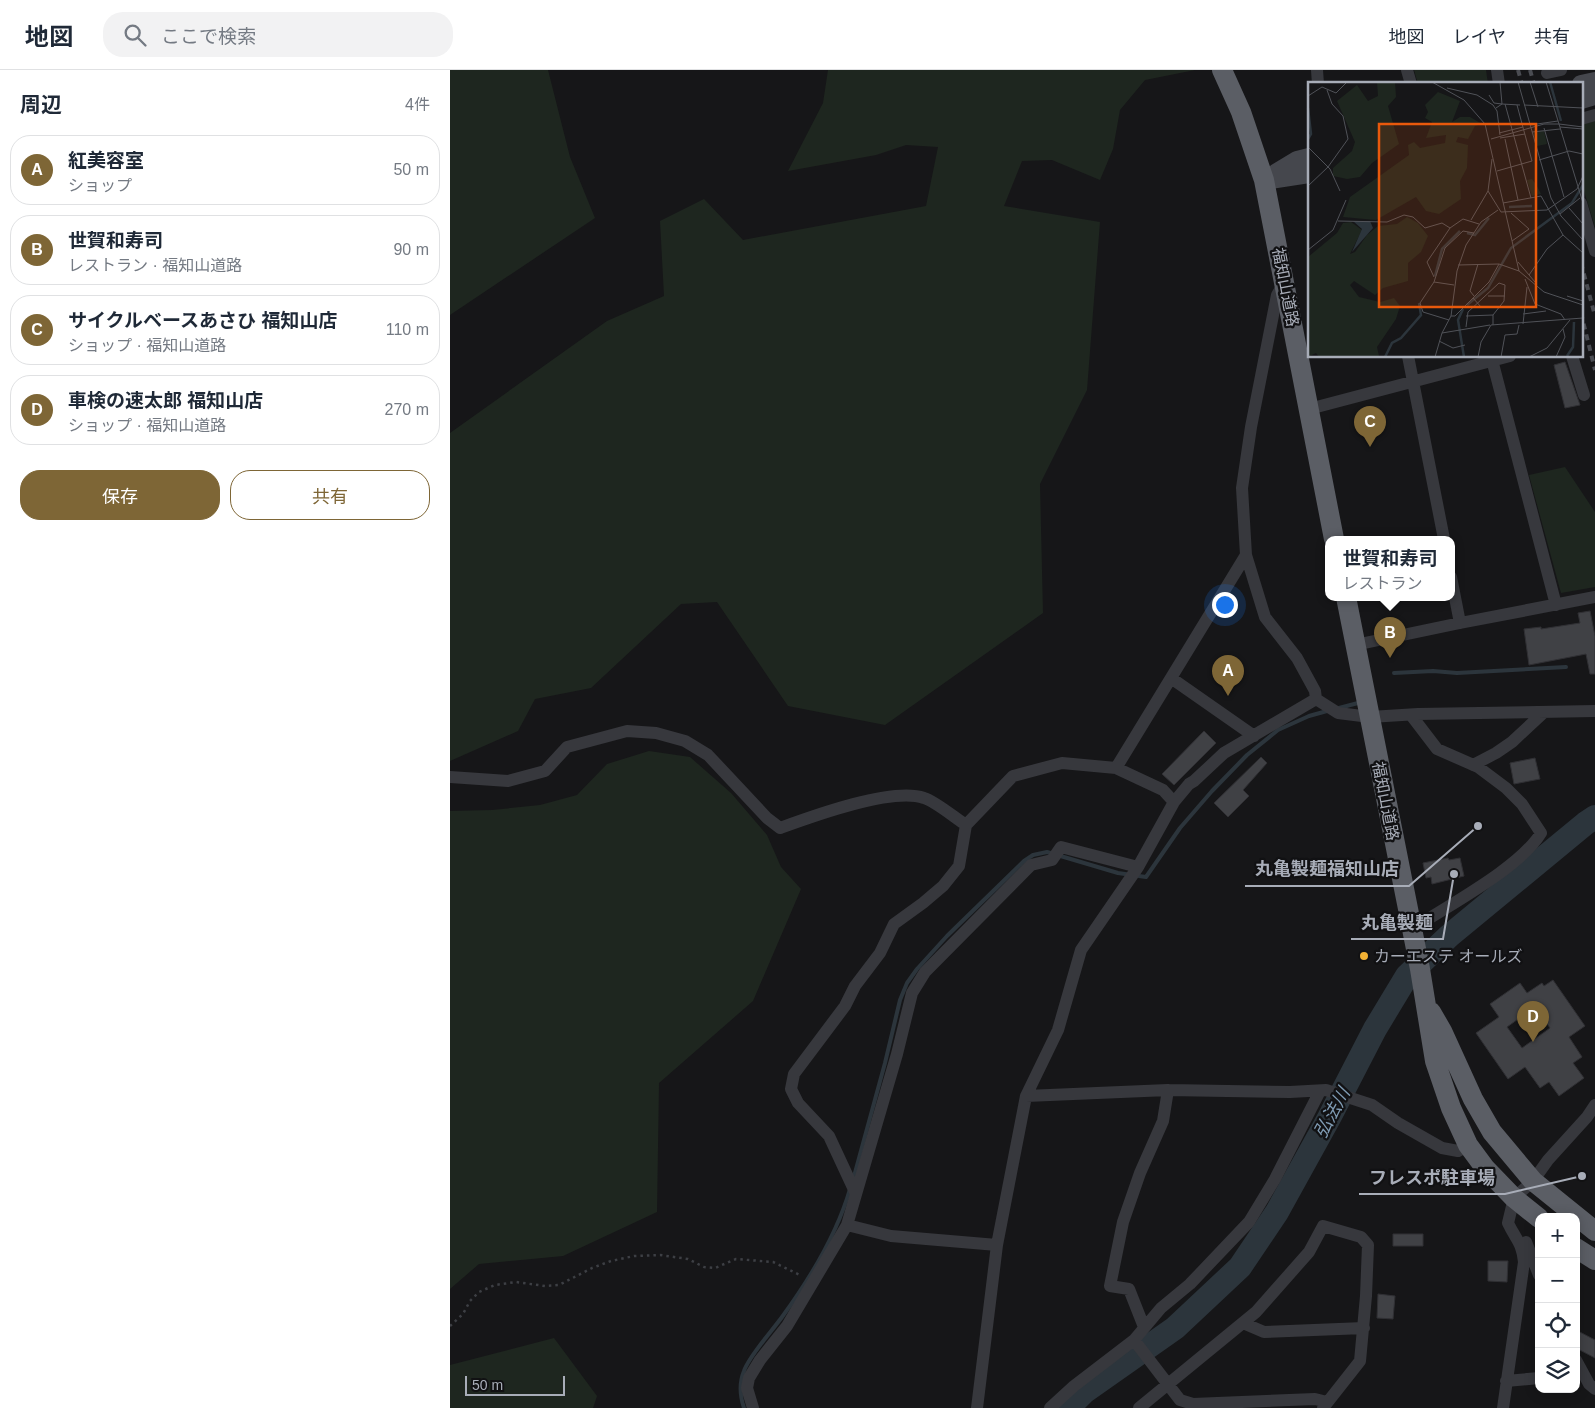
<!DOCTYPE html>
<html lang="ja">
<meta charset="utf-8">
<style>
:root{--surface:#fff;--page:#f2f2f3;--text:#1f2937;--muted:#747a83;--line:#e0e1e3;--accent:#7e6636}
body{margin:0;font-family:Helvetica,"Noto Sans JP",sans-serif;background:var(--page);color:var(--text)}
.controls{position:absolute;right:15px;bottom:15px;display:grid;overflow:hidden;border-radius:10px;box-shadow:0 2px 12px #0003}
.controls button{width:45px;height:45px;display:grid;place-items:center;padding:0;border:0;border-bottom:1px solid var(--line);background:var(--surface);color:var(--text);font:25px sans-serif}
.scale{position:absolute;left:15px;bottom:12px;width:100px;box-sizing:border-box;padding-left:5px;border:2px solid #a8adb8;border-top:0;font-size:14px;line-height:18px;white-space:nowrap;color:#a8adb8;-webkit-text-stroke:4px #111113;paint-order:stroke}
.you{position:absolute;left:774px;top:534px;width:18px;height:18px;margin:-12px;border:4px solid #fff;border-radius:50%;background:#1a73e8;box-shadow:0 0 0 8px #1a73e833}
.badge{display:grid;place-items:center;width:32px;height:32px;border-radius:50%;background:var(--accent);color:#fff;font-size:16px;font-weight:700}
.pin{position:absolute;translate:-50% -41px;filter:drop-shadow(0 1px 2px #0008)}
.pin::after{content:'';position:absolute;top:26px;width:18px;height:15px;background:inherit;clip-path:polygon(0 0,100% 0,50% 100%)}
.popup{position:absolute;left:875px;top:466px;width:130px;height:65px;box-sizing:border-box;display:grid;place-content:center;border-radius:10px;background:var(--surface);filter:drop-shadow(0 1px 4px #0005);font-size:16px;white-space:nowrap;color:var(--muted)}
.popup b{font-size:19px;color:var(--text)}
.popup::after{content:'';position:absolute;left:50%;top:100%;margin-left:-10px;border:10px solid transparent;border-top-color:var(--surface)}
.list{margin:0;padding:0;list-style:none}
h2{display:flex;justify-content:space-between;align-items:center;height:65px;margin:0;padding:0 20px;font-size:21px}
h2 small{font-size:16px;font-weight:400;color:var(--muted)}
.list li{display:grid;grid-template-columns:32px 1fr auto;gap:15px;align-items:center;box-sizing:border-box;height:70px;margin:0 10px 10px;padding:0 10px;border:1px solid var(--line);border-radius:20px}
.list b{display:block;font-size:19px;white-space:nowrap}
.list p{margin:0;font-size:16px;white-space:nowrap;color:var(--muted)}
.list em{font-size:16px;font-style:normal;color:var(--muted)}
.actions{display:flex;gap:10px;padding:15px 20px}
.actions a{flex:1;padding:11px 0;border:1px solid var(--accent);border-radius:20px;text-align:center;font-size:18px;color:var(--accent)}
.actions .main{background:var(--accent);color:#fff}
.icon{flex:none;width:28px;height:28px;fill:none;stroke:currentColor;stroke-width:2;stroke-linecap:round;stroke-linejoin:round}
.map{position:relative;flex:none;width:1145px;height:1338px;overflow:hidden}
header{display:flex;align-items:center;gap:30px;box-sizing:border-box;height:70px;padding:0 25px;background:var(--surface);border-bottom:1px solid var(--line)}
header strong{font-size:24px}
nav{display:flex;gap:28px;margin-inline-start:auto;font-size:18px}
.search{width:350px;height:45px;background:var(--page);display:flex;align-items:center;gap:12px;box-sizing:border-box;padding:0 18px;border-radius:20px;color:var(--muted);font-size:19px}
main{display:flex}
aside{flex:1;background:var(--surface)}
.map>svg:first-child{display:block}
.green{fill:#1e261f}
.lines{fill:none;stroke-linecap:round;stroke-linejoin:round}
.stream{stroke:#2c353c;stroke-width:4}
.river{stroke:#2c353c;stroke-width:24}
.building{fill:#404145;stroke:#303034;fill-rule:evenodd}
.path{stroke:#3d3f44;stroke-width:2.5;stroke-dasharray:2.5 4;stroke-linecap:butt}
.minor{stroke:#37383d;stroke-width:12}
.secondary{stroke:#45474d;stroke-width:18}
.trunk{stroke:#5b5e65;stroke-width:20}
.rail{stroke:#4a4c52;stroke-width:4;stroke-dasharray:6 5;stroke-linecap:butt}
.poi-dot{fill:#f2b134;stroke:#111113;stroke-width:2}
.labels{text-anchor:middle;stroke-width:4.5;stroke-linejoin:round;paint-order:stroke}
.street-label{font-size:16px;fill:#a8adb8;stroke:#111113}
.poi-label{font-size:16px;fill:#a8adb8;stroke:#111113;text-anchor:start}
.water-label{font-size:18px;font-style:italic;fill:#7f9bb3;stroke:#111113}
.inset-river{fill:none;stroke:#2c353c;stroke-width:2.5}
.inset-road{fill:none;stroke:#505258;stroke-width:1}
.view{fill:#e8590c;fill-opacity:0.15;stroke:#e8590c;stroke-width:2.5}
.inset-edge{fill:none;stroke:#a8adb8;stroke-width:2.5}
.leader{fill:none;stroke:#a8adb8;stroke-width:2}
.callout-dot{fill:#a8adb8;stroke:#111113;stroke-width:2}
.callout-label{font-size:18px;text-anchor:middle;font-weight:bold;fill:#a8adb8;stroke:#111113;stroke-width:4.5;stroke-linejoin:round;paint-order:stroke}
</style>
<header>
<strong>地図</strong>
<div class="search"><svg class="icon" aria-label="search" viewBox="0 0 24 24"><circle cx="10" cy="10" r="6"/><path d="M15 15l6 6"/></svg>ここで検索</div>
<nav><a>地図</a><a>レイヤ</a><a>共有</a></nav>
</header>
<main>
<aside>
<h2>周辺<small>4件</small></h2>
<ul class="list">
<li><span class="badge">A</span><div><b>紅美容室</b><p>ショップ</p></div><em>50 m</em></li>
<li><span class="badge">B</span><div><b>世賀和寿司</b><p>レストラン · 福知山道路</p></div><em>90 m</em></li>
<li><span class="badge">C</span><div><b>サイクルベースあさひ 福知山店</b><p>ショップ · 福知山道路</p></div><em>110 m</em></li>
<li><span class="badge">D</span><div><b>車検の速太郎 福知山店</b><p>ショップ · 福知山道路</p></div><em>270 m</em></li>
</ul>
<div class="actions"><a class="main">保存</a><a>共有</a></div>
</aside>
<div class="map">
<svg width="1145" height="1338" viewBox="0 0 1145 1338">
<rect width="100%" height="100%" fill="#161618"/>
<path class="green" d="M0,0H98L120,87L145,148L0,245Z
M378,0H745L695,10L670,40L663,79L650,110L602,90L572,91L554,136L650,152L637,320L590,414L593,543L435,655L338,636L267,532L231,534L141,618L85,629L68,661L0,691V363L157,251L214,226L210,151L254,129L293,170L476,136L488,77L456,75L426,85L338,101L373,33Z
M964,0H1036L1038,14H968Z
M1145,51V157L1131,111V55Z
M1115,397L1145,442V517L1111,523L1079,405Z
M199,681L240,687L281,723L317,765L331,797L351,819L303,931L209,1013L207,1142L113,1186L29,1194L0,1219V741L42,740L90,735L127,725L157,694Z
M104,1268L147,1326L143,1338H0V1295Z"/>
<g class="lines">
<path class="stream" d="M944,603L983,601L1007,603L1116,597
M889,638L908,633
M403,1110L435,993L450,930L457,913L467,899L497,866L574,791L583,785L597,782L668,803L696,807L730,758L762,721L797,685L828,660L859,646L877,641
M294,1338C290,1326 289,1313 294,1301C299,1286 322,1261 332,1247C359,1210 387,1164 400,1119"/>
<path class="river" d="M618,1338L634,1322L725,1258L790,1197L827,1142L879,1048L925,959L957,906L999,866L1136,753L1145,747"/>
</g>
<path class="building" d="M1115,292L1130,335L1115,338L1104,295Z
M1140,541L1145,566V604H1140L1136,584L1079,595L1074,559L1091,557V559L1130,553L1128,543Z
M754,661L766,673L724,715L712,704Z
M811,687L817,693L793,720L799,726L778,747L764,733Z
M1085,688L1090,709L1064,714L1060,693Z
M998,788L999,790L1010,788L1014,806L982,814L981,807L976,808L973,793Z
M1103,910L1135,956L1119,967L1132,987L1123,993L1134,1008L1109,1026L1099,1012L1090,1018L1075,997L1058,1009L1026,963L1049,947L1040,934L1070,913L1077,923L1092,913L1094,916ZM1085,937L1100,958L1072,978L1057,957Z
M943,1164H973V1176H943Z
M1038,1191H1058L1057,1212L1038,1211Z
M928,1224L945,1226L943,1249L927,1248Z
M1126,1260L1145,1270V1288L1126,1278Z"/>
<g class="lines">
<path class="path" d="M0,1256L13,1244L20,1231L29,1222L45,1215L66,1212L95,1216L109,1215L142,1198L161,1191L184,1186L210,1185L238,1189L254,1197L265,1198L286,1189L323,1192L352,1206"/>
<path class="minor" d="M867,0L868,14
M957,0L961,14
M1047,0L1049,14
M1097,3L1111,0
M1131,49L1145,45
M1131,133L1145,181
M834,213L827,225L801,357L792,418L796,485L815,547L847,588L865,621L866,629
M958,286L994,469
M1041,286L1106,535
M1122,286L1134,325
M859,339L1060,286
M1001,507L1010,553
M905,575L1010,553L1145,527
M721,608L804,666
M866,629L888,643L920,647L968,644L1145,641
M961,645L987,679L1028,697L1056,718L1072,734L1091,763C1071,796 1006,831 972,853L961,855
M1023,695L1046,683L1062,672L1093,643
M666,698L796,485
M0,707L58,711L95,701L117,677L177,661L206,663L235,671L258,685L317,748L330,758C363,746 442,717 474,728C485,731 505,748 516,755
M576,1026L718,1020L840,1022L876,1020L922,1035L948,1053L992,1078L1008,1081L1018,1075
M406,1124L379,1066L348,1033L341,1019L344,1004L395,936L405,916L430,883L444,854L473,833L493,816L509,796L516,755L563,706L612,693L666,698L713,720L724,732
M397,1155L441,1166L547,1175
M1076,1172L1089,1205
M793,1253L814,1262L914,1258
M694,1257L679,1219L660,1216L673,1152L690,1103L713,1051L718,1020
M684,1270L730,1330L743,1334L865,1329L877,1332
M1126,1290L1139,1314L1145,1319
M1056,1311L1089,1308
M303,1338L297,1318L299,1308L310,1290L337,1256L397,1155L447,984L462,923L475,902L581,795L602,790L611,777L688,797
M527,1338L547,1175L576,1026L608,960L631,880L688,797L724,732L739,714L744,711L774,683L866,629
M600,1338L624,1316L684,1270L711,1238L740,1214L799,1152L825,1109L870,1021
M689,1338L806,1242L859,1182L873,1156L911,1167L918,1175L916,1226L910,1291L873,1338
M1053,1338L1074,1192C1072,1172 1066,1170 1058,1153L1064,1128L1083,1111L1098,1090L1137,1047L1145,1035"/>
<path class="secondary" d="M1131,14L1145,11
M1131,30L1145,26
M814,110L847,90L859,87
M820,110L859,104"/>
<path class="trunk" d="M772,0L791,42L814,110L884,469
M896,527L970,899L985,991L1001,1038L1018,1075L1035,1098L1064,1128L1089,1148
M981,942L992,961L1023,1029L1042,1062L1083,1111L1145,1161
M1126,1178L1145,1190"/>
<path class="rail" d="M1068,0L1072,14
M1080,0L1084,14
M1131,193L1145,246
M1131,243L1145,300"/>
</g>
<circle class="poi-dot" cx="914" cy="886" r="5"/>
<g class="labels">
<g class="street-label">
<text transform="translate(836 217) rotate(79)" y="6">福知山道路</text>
<text transform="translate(936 731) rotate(79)" y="6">福知山道路</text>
</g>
<g class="poi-label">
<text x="924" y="892">カーエステ オールズ</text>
</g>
<g class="water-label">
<text transform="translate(882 1043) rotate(-61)" y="6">弘法川</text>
</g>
</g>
<g transform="translate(858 12)">
<rect width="275" height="275" fill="#161618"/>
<path d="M69,0H87L88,15L80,24L91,62L64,81L52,95L39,97L25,94V86L44,69L47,60L29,19L49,3L60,19L70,14ZM130,10L152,19L144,40L152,35H162L174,42L167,44L160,57L150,55L148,60L160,63L159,86L152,99L153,117L131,132L118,129L108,115L68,138L35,135L42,115L101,73L100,63L106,60L112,66L137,61L138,53L118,56L124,40L117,36L120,30L117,23ZM236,49L239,62L229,64L225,50ZM224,97L229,104L233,112L224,114L219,98ZM99,135L110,141L120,154L113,170L100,181V199L75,206L67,213L46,199L42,203L51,215L72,220L86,216L92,224L88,237L69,265L71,274L11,275L8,271L0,275V175L29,151L35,141L43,140L54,148L42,172L47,170L59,153L70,144L89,142Z" fill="#1e261f"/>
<path d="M45,139H62L65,146L44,170L54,147Z" fill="#2c353c"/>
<path class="inset-river" d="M242,0L253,39M0,26L3,52L0,57M201,125L224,124M159,151L167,153L181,136M127,194L134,167L152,149M159,223L180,206L203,166L264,121L275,103M155,227L150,238L156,275M259,274L265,265L266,240M77,275L84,261L93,256L113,233L111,221"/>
<path class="inset-road" d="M124,0L156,18L177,42L211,189L236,210L275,223M210,0L243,116L253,134L275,158M222,0L230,25M238,0L251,42L275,45M139,6L169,13L185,23L189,29L192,53M181,13L186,21L194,22L192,0M0,14L14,5L28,11L39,0M197,22L223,116M216,23L275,26M188,26L194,22L212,23M222,43L250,39M252,45L275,47M236,46L256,115M224,50L252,47M191,51L215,45M192,56L217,52M183,57L236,42H251L275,121M197,57L210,118M0,65L22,87L32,109M184,77L180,109L193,130L239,128L269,107L275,94M231,78L261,69L275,72M189,89L224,79L209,23M0,104L20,85L40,57L35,34L24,22L19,8M195,121L233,114L255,153L275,171M261,126L275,142M203,131L221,147L204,159M252,132L272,116M163,138L180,109M30,139L79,140L96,133L105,135L117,146L134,141L142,146M0,168L25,148L38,118M210,180L227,200M150,183L191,182L211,189M221,193L239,167L255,153M126,195L119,180L142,146L155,137L171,142M217,197L227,222L253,232L257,238M126,200L146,203M166,214L162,209L170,182M180,214H197M259,214L275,219M165,216L173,225H192M215,232L238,229M143,234H147L181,200L191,182M158,234L185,233M141,238L115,230L112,221L126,200L137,166L155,149L166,151M215,242L219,205M158,245L160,230L191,201L197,203L196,219L185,233V243M134,251L143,234L149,189L158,163L173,140L190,128M131,259L145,266L157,263M127,275L134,251L182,243M170,275L173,260L183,243L275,236M193,275L197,253L209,252L211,243M221,275L239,266L262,238M248,275L257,255L255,247"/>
<path class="view" d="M71,42H228V225H71Z"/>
<rect width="275" height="275" class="inset-edge"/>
</g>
<path class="leader" d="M1028 756L959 816H795M1004 804L993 869H901M1132 1106L1055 1124H909"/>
<g class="callout-dot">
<circle cx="1028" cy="756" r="5"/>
<circle cx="1004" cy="804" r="5"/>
<circle cx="1132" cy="1106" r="5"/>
</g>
<g class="callout-label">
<text x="877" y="805">丸亀製麺福知山店</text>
<text x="947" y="859">丸亀製麺</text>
<text x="982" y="1114">フレスポ駐車場</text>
</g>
</svg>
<div class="controls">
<button>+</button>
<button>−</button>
<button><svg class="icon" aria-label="locate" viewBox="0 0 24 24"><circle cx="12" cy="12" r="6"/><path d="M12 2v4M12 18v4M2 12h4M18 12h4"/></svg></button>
<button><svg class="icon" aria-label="layers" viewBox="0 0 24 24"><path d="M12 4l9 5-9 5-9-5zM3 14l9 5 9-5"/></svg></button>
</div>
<div class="scale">50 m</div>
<div class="you"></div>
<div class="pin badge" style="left:778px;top:626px">A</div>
<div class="pin badge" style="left:940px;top:588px">B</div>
<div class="popup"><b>世賀和寿司</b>レストラン</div>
<div class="pin badge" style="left:920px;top:377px">C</div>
<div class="pin badge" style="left:1083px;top:972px">D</div>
</div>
</main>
